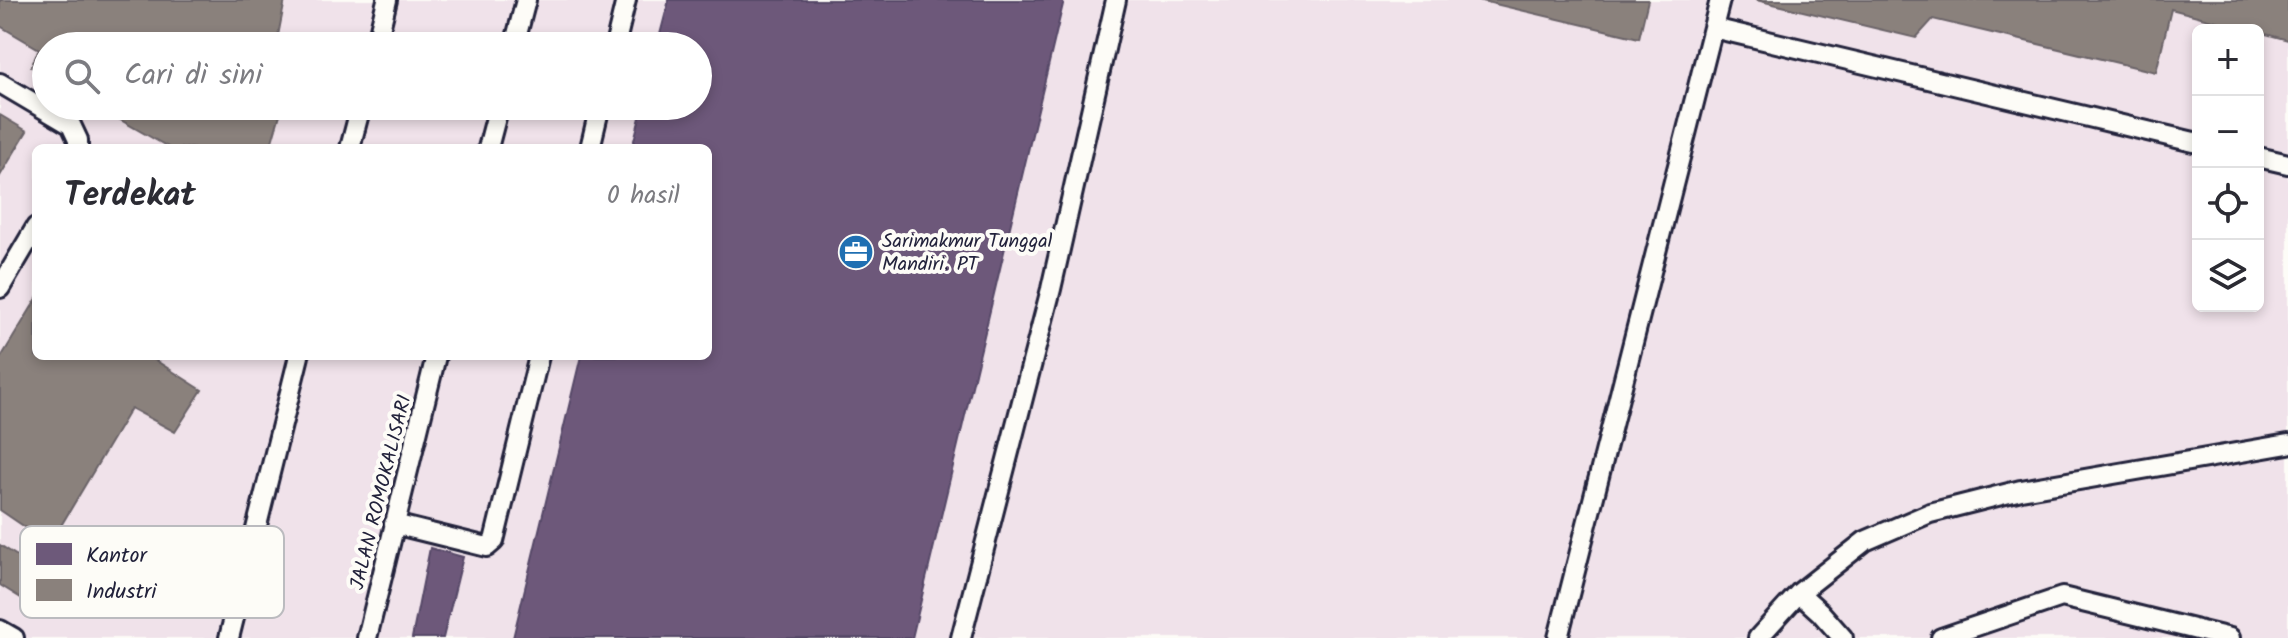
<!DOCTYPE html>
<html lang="id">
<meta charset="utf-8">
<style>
:root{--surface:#fff;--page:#f2f2f3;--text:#2b2b33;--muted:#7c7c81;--line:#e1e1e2}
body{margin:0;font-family:Kalam,sans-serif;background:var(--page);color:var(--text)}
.controls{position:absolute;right:24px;top:24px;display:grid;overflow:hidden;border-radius:12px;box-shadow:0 4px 12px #0003}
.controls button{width:72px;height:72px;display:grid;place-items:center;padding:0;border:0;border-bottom:2px solid var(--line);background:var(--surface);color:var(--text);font:40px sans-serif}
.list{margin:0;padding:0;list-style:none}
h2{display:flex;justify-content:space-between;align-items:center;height:104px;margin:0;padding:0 32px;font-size:34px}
h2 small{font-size:26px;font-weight:400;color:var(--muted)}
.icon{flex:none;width:44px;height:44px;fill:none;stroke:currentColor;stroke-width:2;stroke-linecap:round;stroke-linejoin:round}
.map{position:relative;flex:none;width:2288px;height:638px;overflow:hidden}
.search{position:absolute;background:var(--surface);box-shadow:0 4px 12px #0003;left:32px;top:32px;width:680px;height:88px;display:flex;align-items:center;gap:20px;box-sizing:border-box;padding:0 28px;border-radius:44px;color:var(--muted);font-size:30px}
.panel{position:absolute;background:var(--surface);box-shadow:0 4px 12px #0003;left:32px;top:144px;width:680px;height:216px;border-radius:12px}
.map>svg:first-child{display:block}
.built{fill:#f0e2ea;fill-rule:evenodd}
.offices{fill:#6d597a;stroke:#564867;stroke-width:2}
.industry{fill:#8a817c;stroke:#6b6468;stroke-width:2}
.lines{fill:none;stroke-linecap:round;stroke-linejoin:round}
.lane-casing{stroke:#22223b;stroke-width:24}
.lane{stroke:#fdfcf7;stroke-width:18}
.labels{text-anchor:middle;stroke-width:8;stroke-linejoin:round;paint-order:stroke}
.poi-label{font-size:20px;fill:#22223b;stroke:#fdfcf7;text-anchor:start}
.street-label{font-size:20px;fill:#22223b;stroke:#fdfcf7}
.key{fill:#fdfcf7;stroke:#bbbbbf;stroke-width:2}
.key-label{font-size:22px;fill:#22223b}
</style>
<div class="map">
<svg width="2288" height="638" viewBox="0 0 2288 638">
<rect width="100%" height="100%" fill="#fdfcf7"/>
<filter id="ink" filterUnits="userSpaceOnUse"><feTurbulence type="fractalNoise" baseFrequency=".0125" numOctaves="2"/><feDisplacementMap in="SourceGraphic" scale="16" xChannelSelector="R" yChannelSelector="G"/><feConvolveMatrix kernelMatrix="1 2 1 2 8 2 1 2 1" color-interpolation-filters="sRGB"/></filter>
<g filter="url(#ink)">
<path class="built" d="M0,0H2288V638H0ZM2198,30H2258V306H2198ZM46,46H698V106H46ZM36,148H708V356H36Z"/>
<path class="offices" d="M669,0H1064L912,638H513L581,356H708V148H632L643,106H698V46H657Z
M430,548L463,557L443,638H412Z"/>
<path class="industry" d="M0,0H285L276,46H46V73L31,67L39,49L0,26Z
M1478,0H1648L1639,38Z
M1756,0H2288V40L2258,32V30H2250L2171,9L2156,72L1933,19L1916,38Z
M96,106H270L281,111L270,148H170Z
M0,115L27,131L0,176Z
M36,300V356H158L155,360L202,390L175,432L131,408L50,544L0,510V359Z
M0,545L50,577L32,605L0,585Z"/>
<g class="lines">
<defs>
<path id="lane" d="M1713,28L2198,143
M376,46L387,0
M514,46L526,0
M615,46L626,0
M0,83L71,125L78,140V148
M350,148L361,106
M488,148L499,106
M590,148L600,106
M2258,157L2288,164
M0,288L36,227
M394,524L487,547L494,541L539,356
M1799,593L1820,612L1843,638
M0,630L14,638
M229,638L299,356
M367,638L436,356
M961,638L1051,289L1116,0
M1558,638L1720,0
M1758,638L1799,593L1865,541L1930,513L2021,490L2288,444
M1941,638L2062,597L2230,638"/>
</defs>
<use href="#lane" class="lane-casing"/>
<use href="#lane" class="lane"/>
</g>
</g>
<defs>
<symbol id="office-disc" viewBox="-11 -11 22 22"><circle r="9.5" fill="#1f6fb2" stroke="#fdfcf7"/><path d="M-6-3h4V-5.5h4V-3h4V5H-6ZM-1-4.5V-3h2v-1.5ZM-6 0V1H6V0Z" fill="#fff"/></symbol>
</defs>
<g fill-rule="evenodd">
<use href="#office-disc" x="836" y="232" width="40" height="40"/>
</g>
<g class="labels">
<g class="poi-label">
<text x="882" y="247">Sarimakmur Tunggal<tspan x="882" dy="23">Mandiri. PT</tspan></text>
</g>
<g class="street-label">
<text transform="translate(380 492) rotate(-76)" y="7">JALAN ROMOKALISARI</text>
</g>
</g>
<rect x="20" y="526" width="264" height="92" rx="12" class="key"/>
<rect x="36" y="543" width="36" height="22" fill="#6d597a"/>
<rect x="36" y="579" width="36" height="22" fill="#8a817c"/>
<g class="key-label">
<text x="86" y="562">Kantor</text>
<text x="86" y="598">Industri</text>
</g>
</svg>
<div class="controls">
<button>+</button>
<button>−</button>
<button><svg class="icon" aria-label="locate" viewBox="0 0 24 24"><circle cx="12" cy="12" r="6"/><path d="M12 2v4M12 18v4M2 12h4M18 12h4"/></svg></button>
<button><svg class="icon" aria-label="layers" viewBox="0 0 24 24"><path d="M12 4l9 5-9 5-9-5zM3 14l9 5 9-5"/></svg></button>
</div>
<div class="search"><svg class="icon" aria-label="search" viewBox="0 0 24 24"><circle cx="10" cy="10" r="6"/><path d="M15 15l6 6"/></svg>Cari di sini</div>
<section class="panel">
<h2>Terdekat<small>0 hasil</small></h2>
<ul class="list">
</ul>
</section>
</div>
